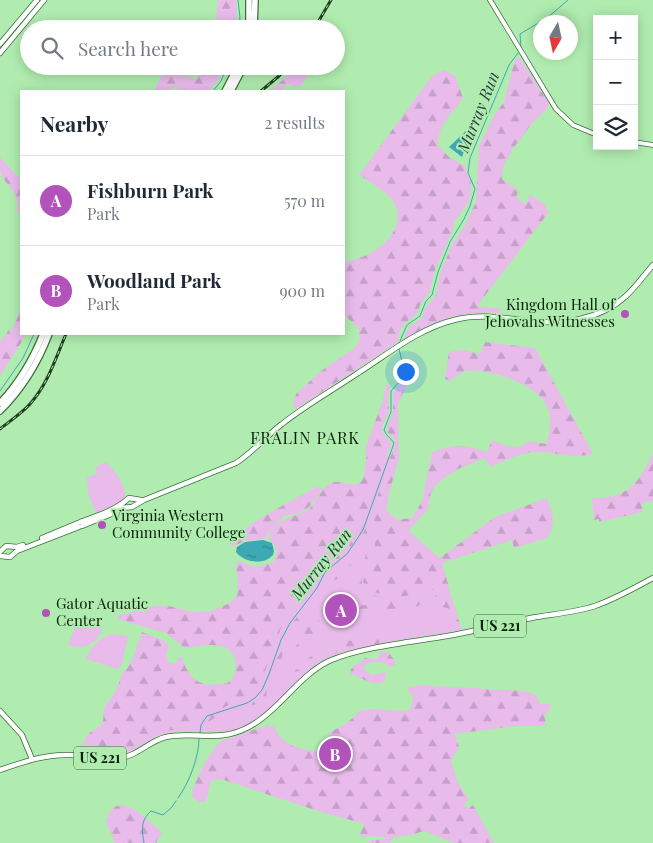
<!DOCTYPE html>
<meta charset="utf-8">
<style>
:root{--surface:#fff;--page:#f6f6f7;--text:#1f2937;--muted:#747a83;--line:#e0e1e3;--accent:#b252bb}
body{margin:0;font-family:"Playfair Display",serif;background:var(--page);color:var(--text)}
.controls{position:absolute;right:15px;top:15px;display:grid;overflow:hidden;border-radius:0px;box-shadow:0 2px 12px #0003}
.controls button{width:45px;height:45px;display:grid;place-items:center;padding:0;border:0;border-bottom:1px solid var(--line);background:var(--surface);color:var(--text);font:25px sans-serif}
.compass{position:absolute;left:533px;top:15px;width:45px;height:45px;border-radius:50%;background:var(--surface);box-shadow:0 2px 12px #0003;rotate:189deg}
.you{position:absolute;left:405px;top:371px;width:18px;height:18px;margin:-12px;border:4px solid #fff;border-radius:50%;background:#1a73e8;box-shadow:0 0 0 8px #1a73e833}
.badge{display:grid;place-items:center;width:32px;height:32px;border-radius:50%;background:var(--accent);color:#fff;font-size:16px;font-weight:700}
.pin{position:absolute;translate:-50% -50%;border:2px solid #fff;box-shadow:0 1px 5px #0006}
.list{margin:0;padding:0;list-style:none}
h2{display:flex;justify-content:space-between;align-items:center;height:65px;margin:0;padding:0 20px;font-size:21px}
h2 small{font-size:16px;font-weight:400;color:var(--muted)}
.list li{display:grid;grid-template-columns:32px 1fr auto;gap:15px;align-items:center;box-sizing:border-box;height:90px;padding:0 20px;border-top:1px solid var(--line)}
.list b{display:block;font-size:19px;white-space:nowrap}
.list p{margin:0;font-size:16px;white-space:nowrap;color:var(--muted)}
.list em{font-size:16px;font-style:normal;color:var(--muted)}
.icon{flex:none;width:28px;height:28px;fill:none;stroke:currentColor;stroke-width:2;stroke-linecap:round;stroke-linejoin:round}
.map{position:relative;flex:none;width:653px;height:843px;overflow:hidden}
.search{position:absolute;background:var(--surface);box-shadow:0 2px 12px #0003;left:20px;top:20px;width:325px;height:55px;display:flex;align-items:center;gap:12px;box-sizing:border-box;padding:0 18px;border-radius:28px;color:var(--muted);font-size:19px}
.panel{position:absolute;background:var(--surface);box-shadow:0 2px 12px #0003;left:20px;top:90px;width:325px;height:245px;border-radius:0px}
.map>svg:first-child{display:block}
.green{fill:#e8bbeb}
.forest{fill:url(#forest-firs)}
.water{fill:url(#water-ripples)}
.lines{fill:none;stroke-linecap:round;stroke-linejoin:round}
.stream{stroke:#3da9b4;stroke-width:1}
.minor-casing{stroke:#3a723b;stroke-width:5.5}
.major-casing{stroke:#3a723b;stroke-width:6}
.highway-casing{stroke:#3a723b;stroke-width:8}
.minor{stroke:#fff;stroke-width:4}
.major{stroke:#fff;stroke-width:4.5}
.highway{stroke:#fff;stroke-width:5.5}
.rail-casing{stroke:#223e22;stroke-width:3}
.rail{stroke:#b0ecaf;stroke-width:1;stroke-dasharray:4;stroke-linecap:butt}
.poi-dot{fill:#b252bb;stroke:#b0ecaf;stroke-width:2}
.labels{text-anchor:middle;stroke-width:4;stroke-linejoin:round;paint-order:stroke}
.shield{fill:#b0ecaf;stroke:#3c5e3c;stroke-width:1}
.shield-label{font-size:14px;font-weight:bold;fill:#0a210b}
.poi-label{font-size:15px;fill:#0a210b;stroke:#b0ecaf;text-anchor:start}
.water-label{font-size:16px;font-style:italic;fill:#253d40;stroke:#b0ecaf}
.neighbourhood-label{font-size:16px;letter-spacing:1px;fill:#0a210b;stroke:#b0ecaf}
</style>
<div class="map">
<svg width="653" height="843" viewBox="0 0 653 843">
<defs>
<pattern id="forest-firs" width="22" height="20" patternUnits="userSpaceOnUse" patternTransform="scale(1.25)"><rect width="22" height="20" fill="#e8bbeb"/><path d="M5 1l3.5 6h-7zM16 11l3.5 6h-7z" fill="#c6a0c8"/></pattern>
<pattern id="water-ripples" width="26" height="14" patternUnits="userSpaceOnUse" patternTransform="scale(1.25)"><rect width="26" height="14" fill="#3da9b4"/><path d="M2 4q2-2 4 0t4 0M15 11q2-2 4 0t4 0" fill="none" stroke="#318991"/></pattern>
</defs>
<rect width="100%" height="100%" fill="#b0ecaf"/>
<path class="green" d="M378,454L398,460L389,494L386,510L439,558L462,630C428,636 394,640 361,648C351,650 341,652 332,656C301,668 283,701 257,720C227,740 201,728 168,733C149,736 136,753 116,756C103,757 88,753 75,750L172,667L210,702L250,667L360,489Z
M106,462C115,471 129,488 124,501L96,513L88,493L87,477L97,474L95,467Z
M80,621L103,627C97,644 85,651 68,645L77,622Z
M112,634L128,636L121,666L117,669L86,659C91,646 99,638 112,634Z"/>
<path class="forest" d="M218,0H236L237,17L236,29H215Z
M520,58L549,103L548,108L533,122L512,150L503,167L502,179C507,184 515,186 518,192L516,197L525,204L527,203L529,196L531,195L544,204L549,212L477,306L501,309L500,313C462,310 436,319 405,339V334L409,327L422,318L425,308L435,297L441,272L452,244L464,227L476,202L479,146L494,116L504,102L515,59Z
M203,66H224L218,80L209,91H182L175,87L166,91H154L162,75H180L197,79Z
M297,66H311L312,69L299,88L287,84L280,91H271Z
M444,70L455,76L463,98C452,114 437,126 438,146L449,157L465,166L467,174L471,180L470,200L454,222L452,232L435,270L429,293L420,305L417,314L405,323L399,332L398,342L296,409L293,405L296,394L321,371L356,347L360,339L358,327L344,315V262C371,259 411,232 393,201C388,192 368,181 359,175L432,76Z
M0,157L18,177L21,178V217L17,210C20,188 3,186 0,170C0,166 0,161 0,157Z
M21,308V334H25L21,343L0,376V341L6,335L8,330H12Z
M485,342L535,348L592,452V454C572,459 559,453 540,452C523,451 505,461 490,467L485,458L458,469L442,479L431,491L428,509L409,530V533L417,540L409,546L410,549L415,551L419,548L424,547L440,558L495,517L547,498C552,514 557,523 547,538L514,548L512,540L442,563L450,591H447L440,585L436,590H430L426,593L416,592L400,598L396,591L392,595L369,592L363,582L375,551L374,507L395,443L394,438L387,432V427L393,412V393L404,379L406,374H409L406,386L398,405L399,459L388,495L386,508L391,515L397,520L412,518L422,501L432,452C456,444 463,445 487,452L492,440C503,445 519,452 528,441L546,444C551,430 553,413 543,400C531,383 487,368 466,371C460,372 455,378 450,381L445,379L449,352L462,350L480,354Z
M386,384L391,387L388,396L389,411L382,427V432L392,443L378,479L373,485L370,507L366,510L358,529L346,546L338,549L327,558L315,584L281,628L261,682L250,694L223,708L209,711L204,714L191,730C181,730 170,729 160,732C151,735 145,742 137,747C120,756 100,756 85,744V739L87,735L101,725L103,721L104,708L116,691L122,674L128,667L133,658L142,632L164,641L169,645L166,654L168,662L174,664L177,662V658L182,657C187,675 198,688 217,684C221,684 226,684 229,682C233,680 235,673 236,669C237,637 204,645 185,648L166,633L117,619L120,615L154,606H168L194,612L211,611L228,604L237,596L238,591L236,562C242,561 243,563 249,565C257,567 267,566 274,561C278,553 277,545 269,539C271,518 296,518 309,509C318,502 322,486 331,483C346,478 364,497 365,467C365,460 368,456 365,449L383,400Z
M653,453V500L641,504L643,512L599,522V519L594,520L592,498C628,499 639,483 653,453Z
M316,487L322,488C317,499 310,509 298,513C293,515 288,514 283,517C276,523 270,531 265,539L245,541L234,546L229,544C235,529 299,497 316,487Z
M368,512C369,530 340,561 325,571C329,559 336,551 348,548L352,540L360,529Z
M371,513L373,514C366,530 366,551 353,565L337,567L335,571L339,576L338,579L329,581L319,588C324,572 337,566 348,555C359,545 367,527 371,513Z
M374,515C373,521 371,527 371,534C371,540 374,544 373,550C370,563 351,587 371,595L402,600L415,594H421L423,601L418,606L404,610L403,616H397L396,612H387L385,606L382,603L377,606C371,602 360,594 358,587C356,581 361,575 363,569C367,551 367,531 374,515Z
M438,592L448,600L450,609L443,607L439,610L435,607L433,598Z
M355,605H369L377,610L368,619L364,617L362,611L358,612L355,615L349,614L347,612V607Z
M298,616L301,622L296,627L294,633L286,638L279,670L267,688L266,699L262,704L249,705L235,716C220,718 223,710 209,722L206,721L208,716C222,710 239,710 252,701C273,688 273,655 284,635C288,628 293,622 298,616Z
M444,618L450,620L456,619L459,620L460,625L456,630L444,626L439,621Z
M312,619L319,620L321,627L328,631L329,637L312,641L301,655H294L292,651C295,647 298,644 300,640C304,631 300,623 312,619Z
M378,635L384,636L385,640L378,644L339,652L323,659L318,656L314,665L311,668L304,669V674L298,680L295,678V670L302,668L303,662L331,643L334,644L342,641L364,640Z
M381,652H388L395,661V665L390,667C382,660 374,661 365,665L364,670L372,675L386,672C387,696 358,675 350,674C350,665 359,665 365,658L377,659Z
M417,685L524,691L536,695L540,704H549L551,706L549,711L544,715L546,724L542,726H515L454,734C463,751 457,747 451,761L458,783L469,800L465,802V806L468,808L473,805L494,843H454L424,831L410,835L394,837L390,843H367L372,840H384L386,837L359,836L365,824L321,812L221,779L212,780C208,787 209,796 205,802H200L192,797C193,781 210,752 221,741L268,725L274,727C277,731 277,734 281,738C291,748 309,752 323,751L328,743L329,734L332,731L346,724L360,711L370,709L406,711L411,708L413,697L407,688L410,686L414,688Z
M121,805L134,809L162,832L156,843H115L106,822C108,813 112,806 121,805Z"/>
<path class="water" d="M467,130L469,131L470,135L462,157L449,147Z
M263,540L272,543L274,551L273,555C264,566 243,562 236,552L237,547L245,542Z"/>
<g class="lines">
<path class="stream" d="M238,29L240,18L238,0
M521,48L520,34L547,18L568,0
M213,91L221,81L227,66
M400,341L407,325L420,316L426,301L432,295L438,272L450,242L464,219L470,206L475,189L468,173L470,158L509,65L518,53
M0,391L23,358L34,334
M200,733L201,725L207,716L247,703L255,698L262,690L269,674L281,640L290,623L317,588L325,572L347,554L363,530L394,443C391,438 386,436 384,430L391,412V391L403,378L405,373L399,349
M178,798C189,783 199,757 199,739
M144,843C142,830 140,821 151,811L163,815L172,807L176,801"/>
<defs>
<path id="minor" d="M490,0L556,109L573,125L597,135
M634,142L653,145"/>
<path id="major" d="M0,44L37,0
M0,53L44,0
M80,522C97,516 116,510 129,498L141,500
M82,526L109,515L121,508L132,507L144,500L236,463C253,452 266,436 282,424C306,405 333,390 358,373C388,354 418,329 454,320C480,313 503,318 529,321C562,325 600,320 626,296C636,287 644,275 653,265
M42,538L78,523
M0,552L6,546L17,547L23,545
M0,556L10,557L17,551L79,527
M0,711L22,735L32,759
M0,770C23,762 45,754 70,755C86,755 102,760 119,758C136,757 149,741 166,737C187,732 209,739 230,734C272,725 292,679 329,661C361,647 412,642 447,636C477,631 506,623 536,617C555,614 577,612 595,606C615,599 634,588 653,578"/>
<path id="highway" d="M249,29V0
M254,29L255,0
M225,91L238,66
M231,91L244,66
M0,403C19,383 33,359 43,334
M0,411C22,389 38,363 49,334"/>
</defs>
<use href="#minor" class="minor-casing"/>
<use href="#major" class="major-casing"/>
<use href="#highway" class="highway-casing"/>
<use href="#minor" class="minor"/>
<use href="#major" class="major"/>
<use href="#highway" class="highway"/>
<defs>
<path id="rail" d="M314,29L331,0
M261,91L279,76L288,66
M0,429C10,421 22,413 30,404C48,384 56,357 66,334"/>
</defs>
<use href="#rail" class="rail-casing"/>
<use href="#rail" class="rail"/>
</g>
<g class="poi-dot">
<circle cx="625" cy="314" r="5"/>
<circle cx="102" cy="525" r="5"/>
<circle cx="46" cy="613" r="5"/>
</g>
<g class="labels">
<g class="shield">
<rect x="474" y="614.5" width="52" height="23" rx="4"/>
<rect x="74" y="746.5" width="52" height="23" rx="4"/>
</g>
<g class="shield-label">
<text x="500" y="631">US 221</text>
<text x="100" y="763">US 221</text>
</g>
<g class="poi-label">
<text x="615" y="310" text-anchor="end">Kingdom Hall of<tspan x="615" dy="17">Jehovahs Witnesses</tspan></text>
<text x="112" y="521">Virginia Western<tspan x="112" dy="17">Community College</tspan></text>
<text x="56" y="609">Gator Aquatic<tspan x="56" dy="17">Center</tspan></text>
</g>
<g class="water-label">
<text transform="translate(478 112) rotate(-68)" y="6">Murray Run</text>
<text transform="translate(321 564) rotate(-51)" y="6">Murray Run</text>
</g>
<g class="neighbourhood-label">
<text x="305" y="444">FRALIN PARK</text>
</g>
</g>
</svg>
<div class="controls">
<button>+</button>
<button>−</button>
<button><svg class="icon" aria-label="layers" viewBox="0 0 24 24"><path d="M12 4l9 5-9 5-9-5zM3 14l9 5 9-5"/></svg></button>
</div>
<svg class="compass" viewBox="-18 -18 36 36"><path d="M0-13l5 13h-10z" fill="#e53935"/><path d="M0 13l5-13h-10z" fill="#747a83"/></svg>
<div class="you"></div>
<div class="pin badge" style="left:341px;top:610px">A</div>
<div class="pin badge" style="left:335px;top:754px">B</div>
<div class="search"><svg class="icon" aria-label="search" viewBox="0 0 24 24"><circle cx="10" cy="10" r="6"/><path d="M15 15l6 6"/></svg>Search here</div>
<section class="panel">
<h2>Nearby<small>2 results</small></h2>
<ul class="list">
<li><span class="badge">A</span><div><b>Fishburn Park</b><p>Park</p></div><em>570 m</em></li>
<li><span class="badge">B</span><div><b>Woodland Park</b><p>Park</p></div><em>900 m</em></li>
</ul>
</section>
</div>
